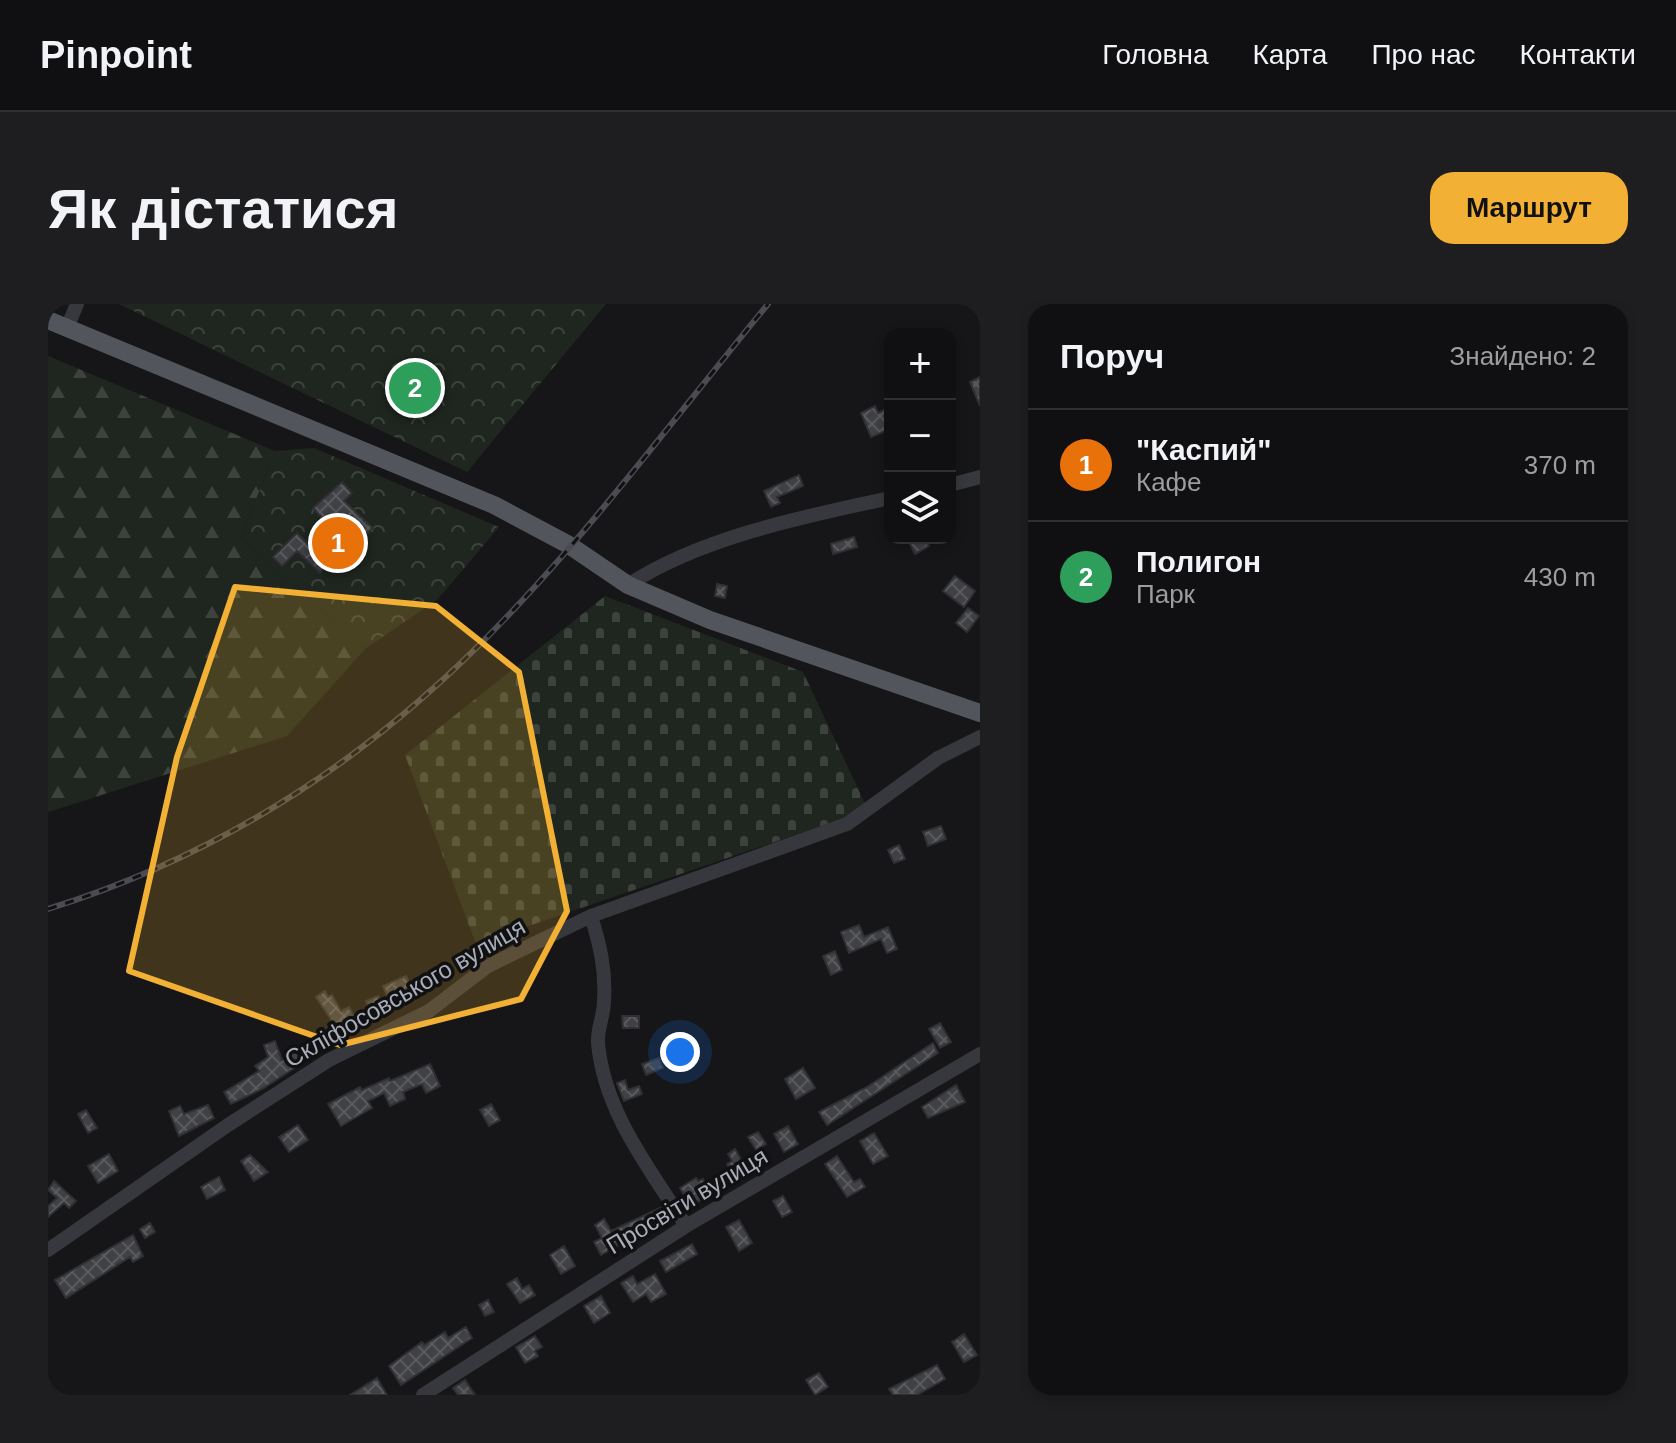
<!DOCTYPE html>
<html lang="uk">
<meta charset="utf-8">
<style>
:root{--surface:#101012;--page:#1e1e20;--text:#f1f3f6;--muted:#9c9d9f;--line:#303032;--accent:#f2b134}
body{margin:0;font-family:Arial,sans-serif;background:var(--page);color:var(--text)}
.controls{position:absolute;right:24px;top:24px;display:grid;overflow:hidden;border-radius:16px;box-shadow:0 4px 12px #0003}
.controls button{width:72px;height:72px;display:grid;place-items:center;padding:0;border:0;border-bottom:2px solid var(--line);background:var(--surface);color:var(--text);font:40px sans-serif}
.you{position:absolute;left:632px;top:748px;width:28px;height:28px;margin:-20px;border:6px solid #fff;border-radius:50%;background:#1a73e8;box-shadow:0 0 0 12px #1a73e833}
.badge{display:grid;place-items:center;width:52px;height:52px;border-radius:50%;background:var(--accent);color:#fff;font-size:26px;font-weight:700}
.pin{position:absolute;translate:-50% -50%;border:4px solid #fff;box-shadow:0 2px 8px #0006}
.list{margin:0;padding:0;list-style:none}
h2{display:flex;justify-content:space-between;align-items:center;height:104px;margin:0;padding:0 32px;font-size:34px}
h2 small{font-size:26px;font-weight:400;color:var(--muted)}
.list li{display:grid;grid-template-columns:52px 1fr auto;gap:24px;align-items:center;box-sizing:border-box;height:112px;padding:0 32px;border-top:2px solid var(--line)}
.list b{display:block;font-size:30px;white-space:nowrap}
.list p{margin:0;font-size:26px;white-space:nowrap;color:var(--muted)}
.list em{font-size:26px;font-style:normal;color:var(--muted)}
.icon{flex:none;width:44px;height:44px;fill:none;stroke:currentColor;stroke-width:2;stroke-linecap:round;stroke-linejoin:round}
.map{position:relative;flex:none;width:932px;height:1091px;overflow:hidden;border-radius:24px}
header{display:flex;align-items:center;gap:48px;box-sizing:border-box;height:112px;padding:0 40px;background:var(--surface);border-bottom:2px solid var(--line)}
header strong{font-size:38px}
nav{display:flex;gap:44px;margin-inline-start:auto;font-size:28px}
.intro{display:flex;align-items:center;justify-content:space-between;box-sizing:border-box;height:192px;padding:0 48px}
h1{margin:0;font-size:56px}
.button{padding:20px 36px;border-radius:24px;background:var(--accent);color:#111;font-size:28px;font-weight:700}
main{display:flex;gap:48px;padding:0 48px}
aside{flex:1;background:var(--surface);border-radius:24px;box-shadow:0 4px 12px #0003}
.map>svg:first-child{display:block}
.forest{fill:url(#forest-firs)}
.cemetery{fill:url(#cemetery-stones)}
.park{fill:url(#park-crowns)}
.building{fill:url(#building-cross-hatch);stroke:#303034;stroke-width:2}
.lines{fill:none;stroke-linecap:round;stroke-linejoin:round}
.minor{stroke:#37383d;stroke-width:14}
.major{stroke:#53555c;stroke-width:18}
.rail-casing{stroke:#4a4c52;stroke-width:6}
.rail{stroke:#111113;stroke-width:3;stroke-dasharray:9;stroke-linecap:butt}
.marked{fill:#f2b134;fill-opacity:0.2;stroke:#f2b134;stroke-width:6;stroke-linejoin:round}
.labels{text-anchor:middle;stroke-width:7;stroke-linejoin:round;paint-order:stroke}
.street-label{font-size:24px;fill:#a8adb8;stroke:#111113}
</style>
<header>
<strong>Pinpoint</strong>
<nav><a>Головна</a><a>Карта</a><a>Про нас</a><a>Контакти</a></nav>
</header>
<div class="intro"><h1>Як дістатися</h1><a class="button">Маршрут</a></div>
<main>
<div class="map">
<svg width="932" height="1091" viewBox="0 0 932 1091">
<defs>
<pattern id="forest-firs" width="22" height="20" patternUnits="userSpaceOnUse" patternTransform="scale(2)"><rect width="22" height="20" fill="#1e261f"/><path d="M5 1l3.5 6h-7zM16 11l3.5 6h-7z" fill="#3c433d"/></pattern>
<pattern id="cemetery-stones" width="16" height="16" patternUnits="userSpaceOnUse" patternTransform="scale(2)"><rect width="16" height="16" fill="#1e261f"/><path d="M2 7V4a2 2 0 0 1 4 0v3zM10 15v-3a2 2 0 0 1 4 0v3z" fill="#3c433d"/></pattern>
<pattern id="park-crowns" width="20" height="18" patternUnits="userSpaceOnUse" patternTransform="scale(2)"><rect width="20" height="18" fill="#1e261f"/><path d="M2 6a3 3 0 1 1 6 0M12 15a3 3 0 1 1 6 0" fill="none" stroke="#3c433d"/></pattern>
<pattern id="building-cross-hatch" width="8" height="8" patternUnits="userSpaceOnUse" patternTransform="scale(2)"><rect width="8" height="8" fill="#404145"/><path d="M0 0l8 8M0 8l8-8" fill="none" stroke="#595a5e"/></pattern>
</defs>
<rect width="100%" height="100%" fill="#161618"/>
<path class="forest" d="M0,52L227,147L193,234L317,345L239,432L0,508Z"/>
<path class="cemetery" d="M557,292L755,368L820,506L428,640L357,451Z"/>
<path class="park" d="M71,0H558L419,168Z
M266,144L451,223L390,295L317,345L193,234L227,147Z"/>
<path class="building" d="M932,73V102L922,78Z
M827,102L830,109L842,103V125L823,133L813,109Z
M751,171L755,182L729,193L732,199L723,203L716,187Z
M294,178L304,189L296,197L325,224L289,261L285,256L272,269L249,247L234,262L225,253L249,229L264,244L283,224L265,204Z
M806,233L809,243L785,250L783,240Z
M859,234H877L881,242L867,250Z
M907,272L927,287L916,303L895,287Z
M669,280L679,282L677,294L667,292Z
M920,304L931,312L919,328L908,319Z
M893,522L898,535L880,542L875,528Z
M851,541L857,555L846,559L840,546Z
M811,621L816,633L840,623L849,645L839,649L833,635L801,649L793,628Z
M787,647L794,666L783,671L775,652Z
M394,663L399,673L381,683L375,673Z
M358,672L363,683L340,694L335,682Z
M277,687L280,693L284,691L293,707L301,703L310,720L293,730L268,693Z
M330,692L337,708L324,713L318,697Z
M574,712H591V724H575Z
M892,719L903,738L892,744L881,725Z
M227,737L234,756L253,744L260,755L216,784L183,800L176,788L211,767L207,762L220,753L216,741Z
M885,739L890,749L779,821L771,808L819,783Z
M611,754L615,764L598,771L594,760Z
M382,760L392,782L378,789L374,780L355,788L357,795L342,802L336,789L320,797L324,804L293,822L280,800L312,783L314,786L341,774L342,777Z
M755,764L767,784L748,795L737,775Z
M577,776L580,786L591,782L594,790L576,797L569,779Z
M908,781L917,798L880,814L874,803Z
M443,800L452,816L441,822L432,806Z
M160,801L166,814L131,832L121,807L132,802L136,810Z
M38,806L49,824L40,829L30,810Z
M250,821L260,836L241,848L231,833Z
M740,822L750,840L736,848L726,830Z
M710,828L718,840L708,846L700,833Z
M826,829L840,852L825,860L812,837Z
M687,845L702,871L689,878L679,860L684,857L680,850Z
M61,850L70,867L50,879L40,862Z
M202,851L220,868L206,877L193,857Z
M789,852L806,878L812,875L817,883L799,893L777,860Z
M171,873L177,886L159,895L153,883Z
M648,874L650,877L655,875L661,886L656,889L659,893L642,902L632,884Z
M6,877L28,897L21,904L16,899L0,913V902L9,894L0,886Z
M735,892L744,908L734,913L725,897Z
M614,903L621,914L553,951L546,938L554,934L547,921L556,915L563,927Z
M691,916L704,939L691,947L678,923Z
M102,919L107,928L97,934L92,925Z
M85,931L95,952L85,958L82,953L18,994L7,976Z
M644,940L649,950L618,968L612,957Z
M516,942L527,962L513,970L502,951Z
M607,970L618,990L603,998L598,990L585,998L573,979L585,972L589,980Z
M469,974L474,985L481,981L487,991L472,999L459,980Z
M553,992L562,1009L546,1019L536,1002Z
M440,996L446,1008L437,1012L431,1001Z
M418,1023L424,1034L353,1081L341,1062L374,1038L376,1041L397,1028L400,1034Z
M916,1030L929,1051L916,1058L904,1038Z
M487,1032L494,1043L487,1047L490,1052L477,1059L468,1043Z
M889,1061L897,1075L869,1091H845L841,1085Z
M771,1069L780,1083L767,1091L758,1076Z
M329,1074L339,1091H302Z
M417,1076L427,1091H410L405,1084Z"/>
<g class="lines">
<path class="minor" d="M19,24L29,0
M902,181L932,173
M580,281C653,233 758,212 842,194
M543,612C552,641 558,666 556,697C556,711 549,725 550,739C556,808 602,865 638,922
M0,946L180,821L281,756L381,707L440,662L543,612L799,520L890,454L932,433
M375,1091L638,922L932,750"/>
<path class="major" d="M0,16L446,201L521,241L580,281L662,316L932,409"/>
<defs>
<path id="rail" d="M0,605C138,562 263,491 372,396C502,284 611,132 720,0"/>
</defs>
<use href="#rail" class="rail-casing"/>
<use href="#rail" class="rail"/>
</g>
<path class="marked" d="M187,283L388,302L471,368L519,607L473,695L292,741L81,667L129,453Z"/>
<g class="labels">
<g class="street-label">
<text transform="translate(357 689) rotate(-30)" y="8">Скліфосовського вулиця</text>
<text transform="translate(639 897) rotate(-31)" y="8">Просвіти вулиця</text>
</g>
</g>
</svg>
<div class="controls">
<button>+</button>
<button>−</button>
<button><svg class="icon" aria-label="layers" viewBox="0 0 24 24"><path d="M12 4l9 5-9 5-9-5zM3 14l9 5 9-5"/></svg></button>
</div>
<div class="you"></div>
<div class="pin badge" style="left:290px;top:239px;background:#e8710a">1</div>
<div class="pin badge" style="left:367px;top:84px;background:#2e9e5b">2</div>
</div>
<aside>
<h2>Поруч<small>Знайдено: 2</small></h2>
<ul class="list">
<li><span class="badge" style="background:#e8710a">1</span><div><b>&quot;Каспий&quot;</b><p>Кафе</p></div><em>370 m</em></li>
<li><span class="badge" style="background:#2e9e5b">2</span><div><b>Полигон</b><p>Парк</p></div><em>430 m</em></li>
</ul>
</aside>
</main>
